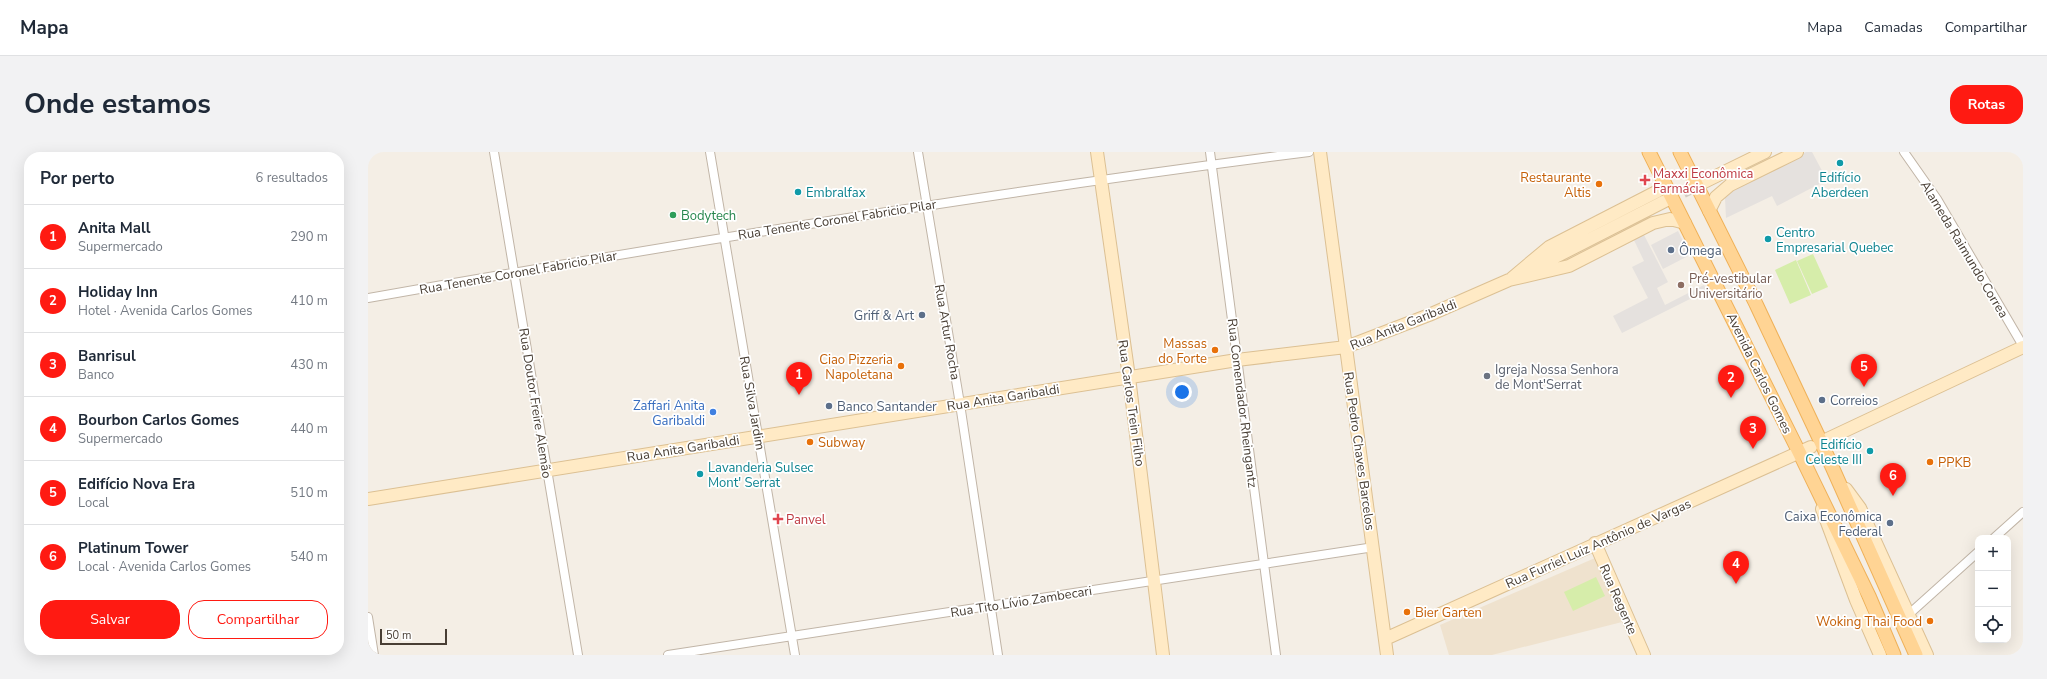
<!DOCTYPE html>
<html lang="pt">
<meta charset="utf-8">
<style>
:root{--surface:#fff;--page:#f2f2f3;--text:#1f2937;--muted:#747a83;--line:#e0e1e3;--accent:#ff1a12}
body{margin:0;font-family:"Nunito Sans",sans-serif;background:var(--page);color:var(--text)}
.controls{position:absolute;right:12px;bottom:12px;display:grid;overflow:hidden;border-radius:8px;box-shadow:0 4px 16px #0002}
.controls button{width:36px;height:36px;display:grid;place-items:center;padding:0;border:0;border-bottom:1px solid var(--line);background:var(--surface);color:var(--text);font:20px sans-serif}
.scale{position:absolute;left:12px;bottom:10px;width:67px;box-sizing:border-box;padding-left:4px;border:2px solid #483e34;border-top:0;font-size:11px;line-height:14px;white-space:nowrap;color:#483e34;-webkit-text-stroke:3px #fff;paint-order:stroke}
.you{position:absolute;left:814px;top:240px;width:14px;height:14px;margin:-10px;border:3px solid #fff;border-radius:50%;background:#1a73e8;box-shadow:0 0 0 6px #1a73e833}
.badge{display:grid;place-items:center;width:26px;height:26px;border-radius:50%;background:var(--accent);color:#fff;font-size:13px;font-weight:700}
.pin{position:absolute;translate:-50% -33px;filter:drop-shadow(0 1px 2px #0008)}
.pin::after{content:'';position:absolute;top:21px;width:14px;height:12px;background:inherit;clip-path:polygon(0 0,100% 0,50% 100%)}
.list{margin:0;padding:0;list-style:none}
h2{display:flex;justify-content:space-between;align-items:center;height:52px;margin:0;padding:0 16px;font-size:17px}
h2 small{font-size:13px;font-weight:400;color:var(--muted)}
.list li{display:grid;grid-template-columns:26px 1fr auto;gap:12px;align-items:center;box-sizing:border-box;height:64px;padding:0 16px;border-top:1px solid var(--line)}
.list b{display:block;font-size:15px;white-space:nowrap}
.list p{margin:0;font-size:13px;white-space:nowrap;color:var(--muted)}
.list em{font-size:13px;font-style:normal;color:var(--muted)}
.actions{display:flex;gap:8px;padding:12px 16px}
.actions a{flex:1;padding:9px 0;border:1px solid var(--accent);border-radius:16px;text-align:center;font-size:14px;color:var(--accent)}
.actions .main{background:var(--accent);color:#fff}
.icon{flex:none;width:22px;height:22px;fill:none;stroke:currentColor;stroke-width:2;stroke-linecap:round;stroke-linejoin:round}
.map{position:relative;flex:none;width:1655px;height:503px;overflow:hidden;border-radius:16px}
header{display:flex;align-items:center;gap:24px;box-sizing:border-box;height:56px;padding:0 20px;background:var(--surface);border-bottom:1px solid var(--line)}
header strong{font-size:19px}
nav{display:flex;gap:22px;margin-inline-start:auto;font-size:14px}
.intro{display:flex;align-items:center;justify-content:space-between;box-sizing:border-box;height:96px;padding:0 24px}
h1{margin:0;font-size:28px}
.button{padding:10px 18px;border-radius:16px;background:var(--accent);color:#fff;font-size:14px;font-weight:700}
main{display:flex;gap:24px;padding:0 24px}
aside{flex:1;background:var(--surface);border-radius:16px;box-shadow:0 4px 16px #0002}
.map>svg:first-child{display:block}
.education{fill:#efe2ce}
.green{fill:#d6edaa}
.parking{fill:#e5e1de}
.lines{fill:none;stroke-linecap:round;stroke-linejoin:round}
.secondary-tunnel{stroke:#d2cbc2;stroke-width:12;stroke-dasharray:12 6;stroke-linecap:butt}
.street-casing{stroke:#c1b5a7;stroke-width:10}
.secondary-casing{stroke:#dcc093;stroke-width:14}
.primary-casing{stroke:#efb159;stroke-width:15}
.street{stroke:#fff;stroke-width:8}
.secondary{stroke:#ffeac5;stroke-width:12}
.primary{stroke:#ffd494;stroke-width:13}
.culture-dot{fill:#0f9aa8;stroke:#fff;stroke-width:1.5}
.health-dot{fill:#e0444e;stroke:#fff;stroke-width:1.5}
.food-dot{fill:#e8710a;stroke:#fff;stroke-width:1.5}
.leisure-dot{fill:#2e9e5b;stroke:#fff;stroke-width:1.5}
.service-dot{fill:#5c6f8a;stroke:#fff;stroke-width:1.5}
.education-dot{fill:#8d6e63;stroke:#fff;stroke-width:1.5}
.worship-dot{fill:#6b7280;stroke:#fff;stroke-width:1.5}
.shop-dot{fill:#3f7fe0;stroke:#fff;stroke-width:1.5}
.labels{text-anchor:middle;stroke-width:3.5;stroke-linejoin:round;paint-order:stroke}
.health-label{font-size:13px;fill:#be3a42;stroke:#fff;text-anchor:start}
.food-label{font-size:13px;fill:#c56008;stroke:#fff;text-anchor:end}
.culture-label{font-size:13px;fill:#0d838f;stroke:#fff;text-anchor:start}
.leisure-label{font-size:13px;fill:#27864d;stroke:#fff;text-anchor:start}
.street-label{font-size:13px;fill:#483e34;stroke:#fff}
.service-label{font-size:13px;fill:#4e5e75;stroke:#fff;text-anchor:start}
.education-label{font-size:13px;fill:#785e54;stroke:#fff;text-anchor:start}
.worship-label{font-size:13px;fill:#5b616d;stroke:#fff;text-anchor:start}
.shop-label{font-size:13px;fill:#366cbe;stroke:#fff;text-anchor:end}
</style>
<header>
<strong>Mapa</strong>
<nav><a>Mapa</a><a>Camadas</a><a>Compartilhar</a></nav>
</header>
<div class="intro"><h1>Onde estamos</h1><a class="button">Rotas</a></div>
<main>
<aside>
<h2>Por perto<small>6 resultados</small></h2>
<ul class="list">
<li><span class="badge">1</span><div><b>Anita Mall</b><p>Supermercado</p></div><em>290 m</em></li>
<li><span class="badge">2</span><div><b>Holiday Inn</b><p>Hotel · Avenida Carlos Gomes</p></div><em>410 m</em></li>
<li><span class="badge">3</span><div><b>Banrisul</b><p>Banco</p></div><em>430 m</em></li>
<li><span class="badge">4</span><div><b>Bourbon Carlos Gomes</b><p>Supermercado</p></div><em>440 m</em></li>
<li><span class="badge">5</span><div><b>Edifício Nova Era</b><p>Local</p></div><em>510 m</em></li>
<li><span class="badge">6</span><div><b>Platinum Tower</b><p>Local · Avenida Carlos Gomes</p></div><em>540 m</em></li>
</ul>
<div class="actions"><a class="main">Salvar</a><a>Compartilhar</a></div>
</aside>
<div class="map">
<svg width="1655" height="503" viewBox="0 0 1655 503">
<rect width="100%" height="100%" fill="#f4eee5"/>
<path class="education" d="M1227,406L1254,470L1124,503H1081L1072,473Z"/>
<path class="green" d="M1445,102L1460,135L1444,142L1429,109Z
M1428,108L1443,143L1422,152L1407,118Z
M1228,425L1237,444L1205,459L1196,440Z"/>
<path class="parking" d="M1438,0H1444L1459,28L1409,54L1404,44L1358,66L1357,46L1366,35Z
M1274,79L1300,130L1289,136L1297,153L1336,133L1338,139L1254,181L1245,164L1280,146L1264,115L1276,109L1264,84Z
M1310,79L1322,103L1295,117L1283,93Z"/>
<g class="lines">
<path class="secondary-tunnel" d="M1299,48L1336,30"/>
<defs>
<path id="street" d="M126,0L210,503
M342,0L427,503
M550,0L592,252L630,503
M842,0L908,503
M1536,0L1569,47L1655,194
M0,146C313,91 626,40 941,0
M1626,386L1655,360
M1540,463L1610,400
M0,465L6,503
M300,503L1006,395"/>
<path id="secondary" d="M729,0L761,225L795,503
M952,0L1019,503
M1336,30L1397,0
M1341,59L1348,45L1362,33L1429,0
M1160,119L1299,48
M1144,126L1181,95L1288,40L1297,34
M1453,290L1655,195
M1478,337L1492,356L1559,503
M0,347L869,208L978,195L1061,163L1141,128L1201,114L1285,71L1302,67L1317,71
M1454,357L1488,448L1512,503
M1227,391L1276,503
M1017,487L1443,295"/>
<path id="primary" d="M1281,0L1431,300L1501,444L1526,503
M1312,0L1388,152L1453,290L1548,503"/>
</defs>
<use href="#street" class="street-casing"/>
<use href="#secondary" class="secondary-casing"/>
<use href="#primary" class="primary-casing"/>
<use href="#street" class="street"/>
<use href="#secondary" class="secondary"/>
<use href="#primary" class="primary"/>
</g>
<g class="culture-dot">
<circle cx="1472" cy="11" r="4"/>
<circle cx="430" cy="40" r="4"/>
<circle cx="1400" cy="87" r="4"/>
<circle cx="1502" cy="299" r="4"/>
<circle cx="332" cy="322" r="4"/>
</g>
<g class="health-dot">
<path d="M1275 22h4v4h4v4h-4v4h-4v-4h-4v-4h4z"/>
<path d="M408 361h4v4h4v4h-4v4h-4v-4h-4v-4h4z"/>
</g>
<g class="food-dot">
<circle cx="1231" cy="32" r="4"/>
<circle cx="847" cy="198" r="4"/>
<circle cx="533" cy="214" r="4"/>
<circle cx="442" cy="290" r="4"/>
<circle cx="1562" cy="310" r="4"/>
<circle cx="1039" cy="460" r="4"/>
<circle cx="1562" cy="469" r="4"/>
</g>
<circle class="leisure-dot" cx="305" cy="63" r="4"/>
<g class="service-dot">
<circle cx="1303" cy="98" r="4"/>
<circle cx="554" cy="163" r="4"/>
<circle cx="1454" cy="248" r="4"/>
<circle cx="461" cy="254" r="4"/>
<circle cx="1522" cy="371" r="4"/>
</g>
<circle class="education-dot" cx="1313" cy="133" r="4"/>
<circle class="worship-dot" cx="1119" cy="224" r="4"/>
<circle class="shop-dot" cx="345" cy="260" r="4"/>
<g class="labels">
<g class="health-label">
<text x="1285" y="26">Maxxi Econômica<tspan x="1285" dy="15">Farmácia</tspan></text>
<text x="418" y="372">Panvel</text>
</g>
<g class="food-label">
<text x="1223" y="30">Restaurante<tspan x="1223" dy="15">Altis</tspan></text>
<text x="839" y="196">Massas<tspan x="839" dy="15">do Forte</tspan></text>
<text x="525" y="212">Ciao Pizzeria<tspan x="525" dy="15">Napoletana</tspan></text>
<text x="450" y="295" text-anchor="start">Subway</text>
<text x="1570" y="315" text-anchor="start">PPKB</text>
<text x="1047" y="465" text-anchor="start">Bier Garten</text>
<text x="1554" y="474">Woking Thai Food</text>
</g>
<g class="culture-label">
<text x="1472" y="30" text-anchor="middle">Edifício<tspan x="1472" dy="15">Aberdeen</tspan></text>
<text x="438" y="45">Embralfax</text>
<text x="1408" y="85">Centro<tspan x="1408" dy="15">Empresarial Quebec</tspan></text>
<text x="1494" y="297" text-anchor="end">Edifício<tspan x="1494" dy="15">Celeste III</tspan></text>
<text x="340" y="320">Lavanderia Sulsec<tspan x="340" dy="15">Mont' Serrat</tspan></text>
</g>
<g class="leisure-label">
<text x="313" y="68">Bodytech</text>
</g>
<g class="street-label">
<text transform="translate(469 67) rotate(-9)" y="5">Rua Tenente Coronel Fabricio Pilar</text>
<text transform="translate(1597 97) rotate(59)" y="5">Alameda Raimundo Correa</text>
<text transform="translate(150 120) rotate(-10)" y="5">Rua Tenente Coronel Fabricio Pilar</text>
<text transform="translate(1035 172) rotate(-22)" y="5">Rua Anita Garibaldi</text>
<text transform="translate(580 180) rotate(80)" y="5">Rua Artur Rocha</text>
<text transform="translate(1392 221) rotate(64)" y="5">Avenida Carlos Gomes</text>
<text transform="translate(635 245) rotate(-9)" y="5">Rua Anita Garibaldi</text>
<text transform="translate(168 251) rotate(81)" y="5">Rua Doutor Freire Alemão</text>
<text transform="translate(385 251) rotate(80)" y="5">Rua Silva Jardim</text>
<text transform="translate(764 251) rotate(82)" y="5">Rua Carlos Trein Filho</text>
<text transform="translate(875 251) rotate(83)" y="5">Rua Comendador Rheingantz</text>
<text transform="translate(315 296) rotate(-9)" y="5">Rua Anita Garibaldi</text>
<text transform="translate(992 299) rotate(82)" y="5">Rua Pedro Chaves Barcelos</text>
<text transform="translate(1230 391) rotate(-24)" y="5">Rua Furriel Luiz Antônio de Vargas</text>
<text transform="translate(1251 447) rotate(66)" y="5">Rua Regente</text>
<text transform="translate(653 449) rotate(-9)" y="5">Rua Tito Lívio Zambecari</text>
</g>
<g class="service-label">
<text x="1311" y="103">Ômega</text>
<text x="546" y="168" text-anchor="end">Griff &amp; Art</text>
<text x="1462" y="253">Correios</text>
<text x="469" y="259">Banco Santander</text>
<text x="1514" y="369" text-anchor="end">Caixa Econômica<tspan x="1514" dy="15">Federal</tspan></text>
</g>
<g class="education-label">
<text x="1321" y="131">Pré-vestibular<tspan x="1321" dy="15">Universitário</tspan></text>
</g>
<g class="worship-label">
<text x="1127" y="222">Igreja Nossa Senhora<tspan x="1127" dy="15">de Mont'Serrat</tspan></text>
</g>
<g class="shop-label">
<text x="337" y="258">Zaffari Anita<tspan x="337" dy="15">Garibaldi</tspan></text>
</g>
</g>
</svg>
<div class="controls">
<button>+</button>
<button>−</button>
<button><svg class="icon" aria-label="locate" viewBox="0 0 24 24"><circle cx="12" cy="12" r="6"/><path d="M12 2v4M12 18v4M2 12h4M18 12h4"/></svg></button>
</div>
<div class="scale">50 m</div>
<div class="you"></div>
<div class="pin badge" style="left:431px;top:243px">1</div>
<div class="pin badge" style="left:1363px;top:246px">2</div>
<div class="pin badge" style="left:1385px;top:297px">3</div>
<div class="pin badge" style="left:1368px;top:432px">4</div>
<div class="pin badge" style="left:1496px;top:235px">5</div>
<div class="pin badge" style="left:1525px;top:344px">6</div>
</div>
</main>
